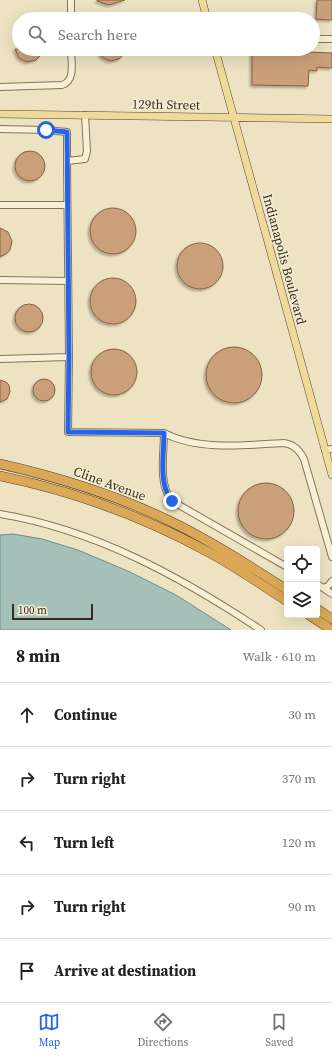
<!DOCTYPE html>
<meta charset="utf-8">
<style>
:root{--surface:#fff;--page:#f2f2f2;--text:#202124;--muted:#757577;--line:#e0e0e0;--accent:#2563eb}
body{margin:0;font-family:"Source Serif 4",serif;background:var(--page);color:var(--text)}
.controls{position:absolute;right:12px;bottom:12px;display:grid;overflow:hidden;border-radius:4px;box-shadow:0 4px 16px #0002}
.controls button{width:36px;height:36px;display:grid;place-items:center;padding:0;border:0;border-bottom:1px solid var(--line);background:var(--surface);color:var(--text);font:20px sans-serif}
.scale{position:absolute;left:12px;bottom:10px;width:81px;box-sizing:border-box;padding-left:4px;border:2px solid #372c1e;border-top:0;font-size:11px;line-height:14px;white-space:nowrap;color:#372c1e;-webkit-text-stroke:3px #f4edd3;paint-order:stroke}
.stop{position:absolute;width:12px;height:12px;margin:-9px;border:3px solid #2563eb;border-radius:50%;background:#fff}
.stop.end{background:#2563eb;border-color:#fff;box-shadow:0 1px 4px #0008}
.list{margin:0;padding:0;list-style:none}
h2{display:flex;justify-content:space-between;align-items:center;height:52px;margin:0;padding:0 16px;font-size:17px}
h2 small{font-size:13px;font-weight:400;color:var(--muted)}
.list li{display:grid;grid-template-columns:26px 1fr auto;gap:12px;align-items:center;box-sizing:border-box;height:64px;padding:0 16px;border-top:1px solid var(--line)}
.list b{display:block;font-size:15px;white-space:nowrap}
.list em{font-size:13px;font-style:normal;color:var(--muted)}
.icon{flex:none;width:22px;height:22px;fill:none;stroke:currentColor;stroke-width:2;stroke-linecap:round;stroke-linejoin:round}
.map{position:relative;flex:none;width:332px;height:630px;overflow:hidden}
.search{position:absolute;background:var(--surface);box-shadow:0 4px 16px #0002;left:12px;right:12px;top:12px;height:44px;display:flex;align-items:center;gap:10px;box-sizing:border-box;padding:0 14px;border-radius:22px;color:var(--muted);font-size:15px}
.sheet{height:372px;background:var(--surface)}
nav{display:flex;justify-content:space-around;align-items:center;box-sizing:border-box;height:56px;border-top:1px solid var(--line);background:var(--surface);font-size:11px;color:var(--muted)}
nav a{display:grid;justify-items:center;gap:2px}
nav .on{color:var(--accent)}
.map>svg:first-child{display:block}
.water{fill:#a5c0b9;stroke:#6c8e87}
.building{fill:#caa07a;stroke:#856041;filter:url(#shadow)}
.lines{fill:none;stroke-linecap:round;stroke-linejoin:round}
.minor-casing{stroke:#87745a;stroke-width:8}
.major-casing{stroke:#54422f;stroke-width:8}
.highway-casing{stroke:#54422f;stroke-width:10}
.minor{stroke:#f8f0d6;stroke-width:6}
.major{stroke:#efda9c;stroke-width:7}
.highway{stroke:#daa756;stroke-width:9}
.route{stroke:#2563eb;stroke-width:5}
.labels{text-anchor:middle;stroke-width:3;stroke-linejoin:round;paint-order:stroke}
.street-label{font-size:13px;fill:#372c1e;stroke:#f4edd3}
</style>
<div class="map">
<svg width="332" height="630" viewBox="0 0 332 630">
<defs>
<filter id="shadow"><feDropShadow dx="-2" dy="2" stdDeviation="1" flood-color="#0004"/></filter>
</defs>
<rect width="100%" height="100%" fill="#ede3c3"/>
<path class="water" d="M13,534L42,539L78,550L130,572L176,595L231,630H0V535Z"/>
<path class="building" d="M97,0H125L109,5L97,1Z
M317,0H332V20L316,19Z
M15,49H43L39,57L36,60L27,62L19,58Z
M98,49H125L122,56L119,59L110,61L102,57Z
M267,49H274V54H308V52L332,53V68L317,67V71L309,70L308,86L252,85V53L267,54Z
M15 166a15 15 0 1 1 30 0a15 15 0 1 1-30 0Z
M90 231a23 23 0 1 1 46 0a23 23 0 1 1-46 0Z
M0,228L8,232L12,241L10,250L7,253L0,257Z
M177 266a23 23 0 1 1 46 0a23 23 0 1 1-46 0Z
M90 301a23 23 0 1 1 46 0a23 23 0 1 1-46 0Z
M15 318a14 14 0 1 1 28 0a14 14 0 1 1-28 0Z
M206 375a28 28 0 1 1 56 0a28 28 0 1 1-56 0Z
M91 372a23 23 0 1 1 46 0a23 23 0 1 1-46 0Z
M33 390a11 11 0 1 1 22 0a11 11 0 1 1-22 0Z
M0,380L6,382L9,385L10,392L7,399L0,402Z
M238 511a28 28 0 1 1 56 0a28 28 0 1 1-56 0Z"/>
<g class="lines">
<defs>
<path id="minor" d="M71,0V19
M313,39H332
M0,87L62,85C76,81 71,61 71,49
M0,129L46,130L67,132V161
M0,205H67
M0,280L68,281
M69,357L68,432L164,433C164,453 158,485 172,501L287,567
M0,359L69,357L67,161L85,159L87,151L85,115
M164,433C198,451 247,445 284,443C295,445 299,450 304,459L332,557
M325,450L332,449
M0,514C96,530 181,577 261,630
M317,584L332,594
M323,588L328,586L332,581"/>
<path id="major" d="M202,0L207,19
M215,49L332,475
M0,114L332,119"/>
<path id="highway" d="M0,464C62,478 123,497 180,526C217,545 252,567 287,590
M0,476C73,491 145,517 210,553C236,567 262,585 287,601
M317,609L332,619
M309,615L332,630"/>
</defs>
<use href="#minor" class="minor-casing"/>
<use href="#major" class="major-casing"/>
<use href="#highway" class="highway-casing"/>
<use href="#minor" class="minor"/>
<use href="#major" class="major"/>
<use href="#highway" class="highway"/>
</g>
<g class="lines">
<path class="route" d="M46,130L67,132L69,357L68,432L164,433C164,453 158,485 172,501"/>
</g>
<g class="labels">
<g class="street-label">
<text transform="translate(166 104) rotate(1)" y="5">129th Street</text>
<text transform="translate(285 259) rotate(75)" y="5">Indianapolis Boulevard</text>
<text transform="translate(110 483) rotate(20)" y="5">Cline Avenue</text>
</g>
</g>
</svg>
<div class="controls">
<button><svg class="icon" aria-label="locate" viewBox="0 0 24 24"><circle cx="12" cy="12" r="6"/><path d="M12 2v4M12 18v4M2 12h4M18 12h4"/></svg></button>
<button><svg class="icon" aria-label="layers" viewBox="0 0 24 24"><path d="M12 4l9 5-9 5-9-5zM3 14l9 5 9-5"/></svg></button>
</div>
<div class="scale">100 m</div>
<div class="stop" style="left:46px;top:130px"></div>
<div class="stop end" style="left:172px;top:501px"></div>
<div class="search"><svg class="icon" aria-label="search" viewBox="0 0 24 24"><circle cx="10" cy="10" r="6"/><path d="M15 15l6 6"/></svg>Search here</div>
</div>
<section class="sheet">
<h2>8 min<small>Walk · 610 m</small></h2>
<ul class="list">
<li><svg class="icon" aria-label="ahead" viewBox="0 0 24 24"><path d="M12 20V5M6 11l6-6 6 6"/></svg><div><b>Continue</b></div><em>30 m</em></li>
<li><svg class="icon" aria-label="right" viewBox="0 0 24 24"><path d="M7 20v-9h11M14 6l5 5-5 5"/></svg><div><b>Turn right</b></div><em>370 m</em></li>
<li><svg class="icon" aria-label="left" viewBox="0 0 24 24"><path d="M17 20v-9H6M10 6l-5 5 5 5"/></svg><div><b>Turn left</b></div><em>120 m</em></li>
<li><svg class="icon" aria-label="right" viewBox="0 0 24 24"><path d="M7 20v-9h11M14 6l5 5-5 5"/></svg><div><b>Turn right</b></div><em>90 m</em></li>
<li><svg class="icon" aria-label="arrive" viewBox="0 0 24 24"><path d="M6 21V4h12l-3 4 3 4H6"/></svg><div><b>Arrive at destination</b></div></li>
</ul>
</section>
<nav>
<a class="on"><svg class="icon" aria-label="map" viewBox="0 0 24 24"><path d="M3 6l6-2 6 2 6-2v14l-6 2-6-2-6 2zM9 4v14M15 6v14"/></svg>Map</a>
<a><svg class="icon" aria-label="directions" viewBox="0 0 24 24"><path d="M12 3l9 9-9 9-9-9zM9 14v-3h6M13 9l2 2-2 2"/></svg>Directions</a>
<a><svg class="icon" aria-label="saved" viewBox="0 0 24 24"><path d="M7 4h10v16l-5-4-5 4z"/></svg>Saved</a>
</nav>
